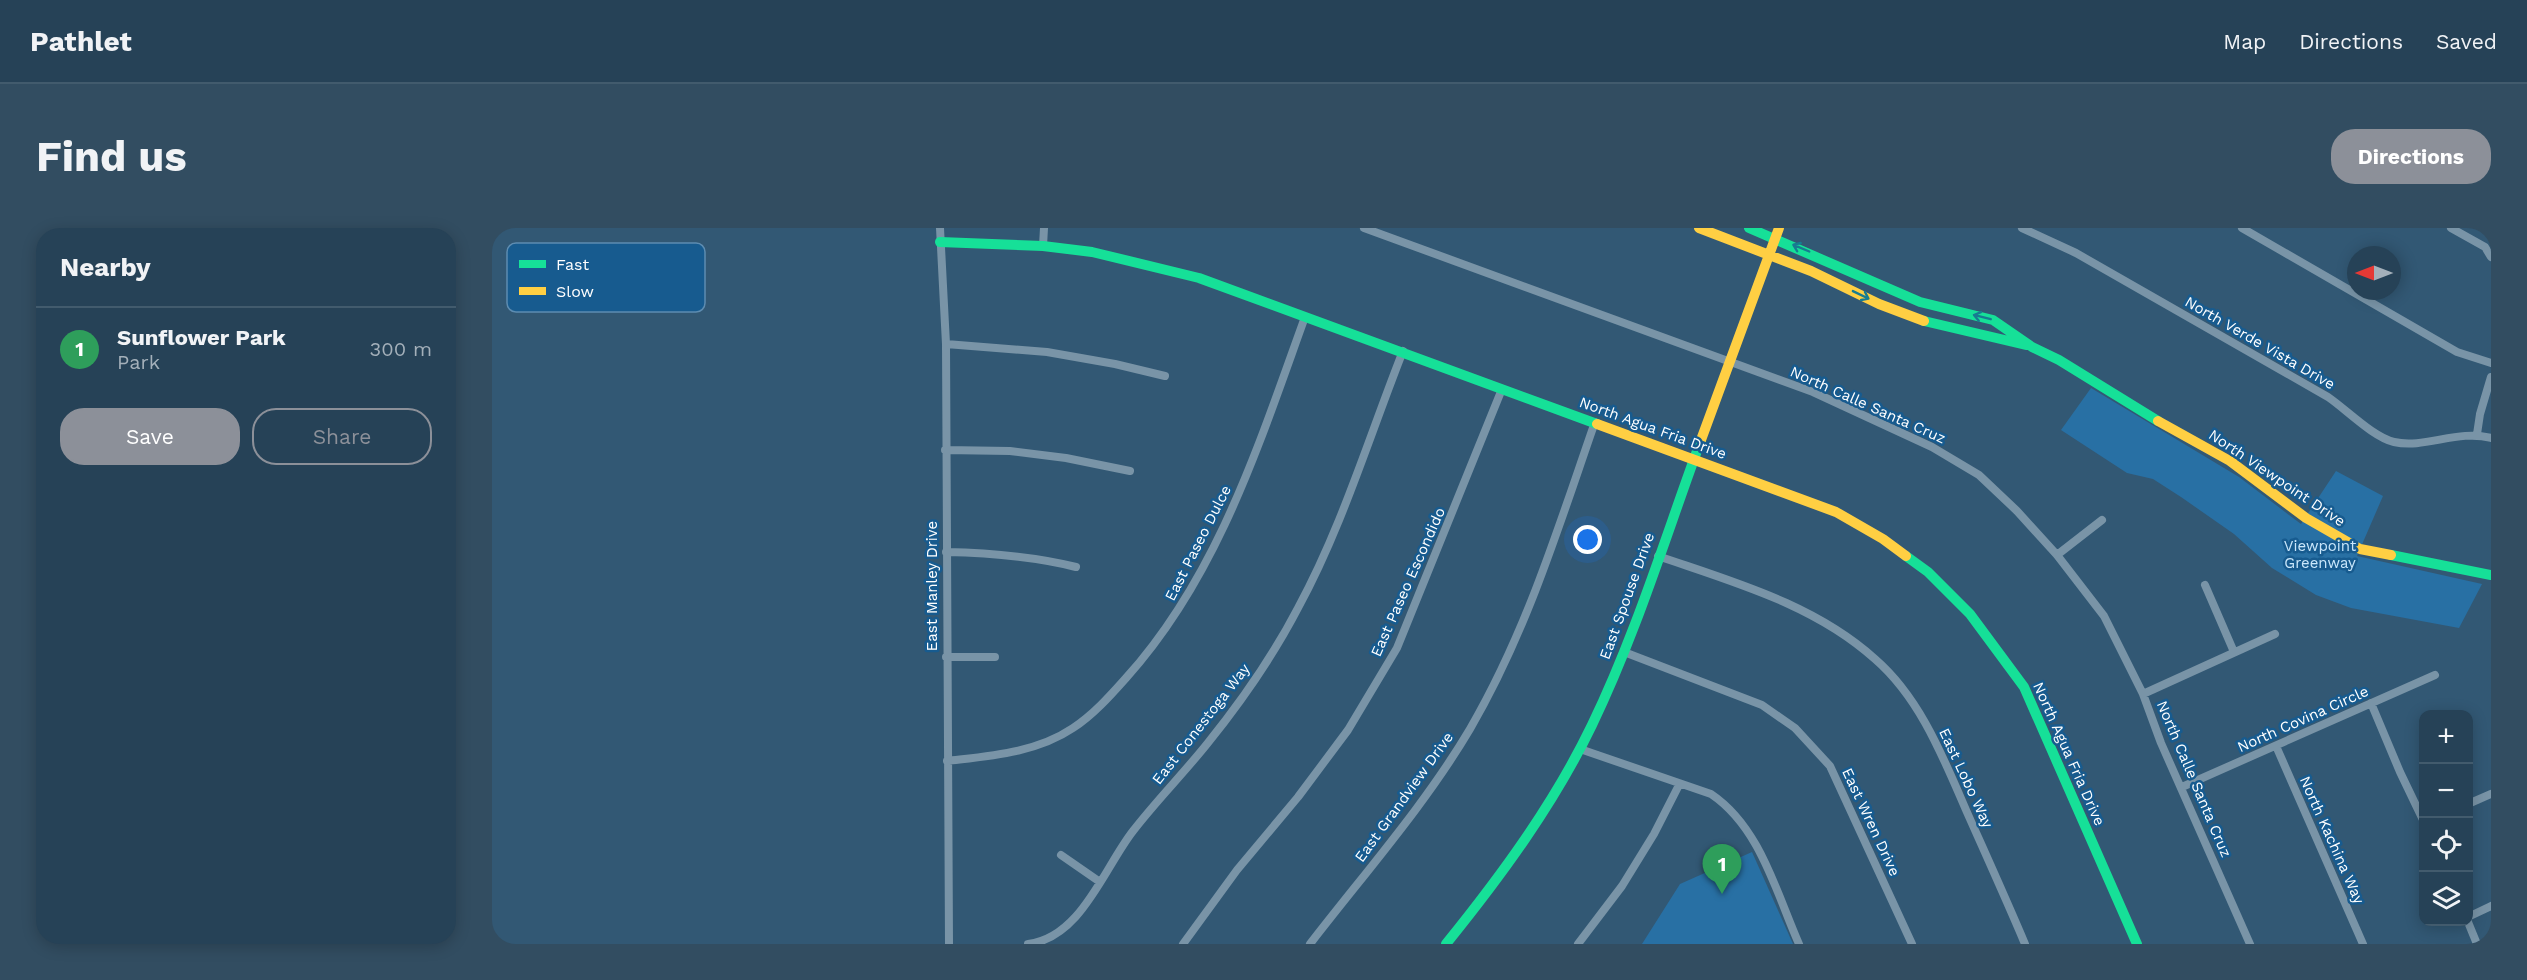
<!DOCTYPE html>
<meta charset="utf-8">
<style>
:root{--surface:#264257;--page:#324d61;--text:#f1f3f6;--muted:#a4b0ba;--line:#425b6d;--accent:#8c9099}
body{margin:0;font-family:"Work Sans",sans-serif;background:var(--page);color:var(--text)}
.controls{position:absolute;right:18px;bottom:18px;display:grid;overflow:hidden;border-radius:12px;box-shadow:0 3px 15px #0003}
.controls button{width:54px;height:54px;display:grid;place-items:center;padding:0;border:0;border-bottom:2px solid var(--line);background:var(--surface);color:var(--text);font:30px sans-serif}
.compass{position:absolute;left:1855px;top:18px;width:54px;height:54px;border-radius:50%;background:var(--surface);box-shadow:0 3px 15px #0003;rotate:270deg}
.you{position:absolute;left:1096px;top:312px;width:21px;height:21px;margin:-15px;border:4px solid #fff;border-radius:50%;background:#1a73e8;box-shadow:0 0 0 9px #1a73e833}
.badge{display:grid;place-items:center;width:39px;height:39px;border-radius:50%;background:var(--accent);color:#fff;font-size:20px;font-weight:700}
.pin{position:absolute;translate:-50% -50px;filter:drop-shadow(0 2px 3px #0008)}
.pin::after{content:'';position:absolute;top:32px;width:21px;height:18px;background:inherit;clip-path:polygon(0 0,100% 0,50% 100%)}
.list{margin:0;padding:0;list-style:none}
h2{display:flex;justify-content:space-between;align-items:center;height:78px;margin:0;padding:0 24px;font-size:26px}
h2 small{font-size:20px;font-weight:400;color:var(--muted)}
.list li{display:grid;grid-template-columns:39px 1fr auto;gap:18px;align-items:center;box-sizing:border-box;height:84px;padding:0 24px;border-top:2px solid var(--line)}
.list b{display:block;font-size:22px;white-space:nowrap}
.list p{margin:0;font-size:20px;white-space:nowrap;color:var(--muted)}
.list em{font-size:20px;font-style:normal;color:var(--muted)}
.actions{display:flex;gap:12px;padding:18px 24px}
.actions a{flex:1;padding:14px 0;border:2px solid var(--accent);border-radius:24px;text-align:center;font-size:21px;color:var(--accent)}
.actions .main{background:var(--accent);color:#fff}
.icon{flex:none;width:33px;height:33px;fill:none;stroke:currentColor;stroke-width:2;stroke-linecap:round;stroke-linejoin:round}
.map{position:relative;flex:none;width:1999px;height:716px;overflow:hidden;border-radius:24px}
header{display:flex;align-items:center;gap:36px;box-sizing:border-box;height:84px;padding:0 30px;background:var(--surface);border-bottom:2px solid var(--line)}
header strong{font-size:28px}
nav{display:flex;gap:33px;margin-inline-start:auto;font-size:21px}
.intro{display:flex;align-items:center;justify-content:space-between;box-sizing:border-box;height:144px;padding:0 36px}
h1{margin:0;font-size:42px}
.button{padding:15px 27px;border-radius:24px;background:var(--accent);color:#fff;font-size:21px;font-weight:700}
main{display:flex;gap:36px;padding:0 36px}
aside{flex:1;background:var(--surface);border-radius:24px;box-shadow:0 3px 15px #0003}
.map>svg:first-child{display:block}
.green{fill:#2870a4}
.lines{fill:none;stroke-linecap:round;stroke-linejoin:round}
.street{stroke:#7994a7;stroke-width:8}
.fast{stroke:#16e098;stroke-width:10}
.slow{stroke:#ffcf43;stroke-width:10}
.oneway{stroke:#177c91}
.labels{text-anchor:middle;stroke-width:5;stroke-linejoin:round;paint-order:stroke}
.street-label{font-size:15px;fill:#fff;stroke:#175b8f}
.park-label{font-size:15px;fill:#cae7fb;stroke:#175b8f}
.key{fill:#175b8f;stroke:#5d8cb1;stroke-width:1.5}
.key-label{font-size:16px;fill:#fff}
</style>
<header>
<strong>Pathlet</strong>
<nav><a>Map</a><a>Directions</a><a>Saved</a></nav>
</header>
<div class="intro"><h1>Find us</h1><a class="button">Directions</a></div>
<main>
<aside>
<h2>Nearby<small></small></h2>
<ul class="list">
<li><span class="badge" style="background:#2e9e5b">1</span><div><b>Sunflower Park</b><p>Park</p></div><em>300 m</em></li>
</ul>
<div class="actions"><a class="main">Save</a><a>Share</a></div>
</aside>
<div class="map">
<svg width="1999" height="716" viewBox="0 0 1999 716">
<rect width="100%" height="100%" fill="#325874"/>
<path class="green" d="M1599,160L1747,249L1809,296L1844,243L1891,268L1865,328L1990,356L1967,400L1859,380L1824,367L1780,340L1742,306L1689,269L1661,251L1635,245L1569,202Z
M1260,624L1301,716H1150L1188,656Z"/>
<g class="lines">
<path class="street" d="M448,0L454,116L457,716
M872,0L1321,164L1440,219L1487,247L1525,283L1565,327L1612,388L1651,466L1669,515L1758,716
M1530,0L1584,25L1836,169C1855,182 1881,209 1902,214C1933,221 1966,201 1999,210
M1750,0L1965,124L1999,135
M1959,0L1993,19L1999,29
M551,18L552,0
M454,116L555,124L623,136L673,148
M1985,206L1988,186L1999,149
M453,222L518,223L574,230L638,243
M454,324C499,325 541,328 584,339
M1565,327L1610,292
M1166,328C1241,354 1322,376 1383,431C1428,470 1451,529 1474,582C1494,627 1514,671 1533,716
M1713,357L1742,424
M1132,424L1270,477L1303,500L1338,538L1420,716
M454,429H503
M1651,466L1783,406
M1879,475L1908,544L1932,594
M1784,518L1871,716
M1088,521L1219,566C1268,599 1284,664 1307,716
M455,533C497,528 544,525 581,500C601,487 618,468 634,450C726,348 767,216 813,89
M1690,559L1943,447
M1976,576L1999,566
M569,627L608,654
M1976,689L1999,678
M1976,694L1985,716
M536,716C589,710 612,640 641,603C664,573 691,546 715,516C749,474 781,428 806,380C850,299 877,209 911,123
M691,716L745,642L806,569L856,502L905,420L1010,161
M818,716C872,646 933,577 978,501C1035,403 1066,300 1103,194
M1086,716L1130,658L1162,606L1187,557"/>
<path class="fast" d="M1257,0L1428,74L1501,92L1540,119L1567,132L1666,193
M448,14L551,18L600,24L707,50L1105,196
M1432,93L1534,117
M1899,327L1999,347
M1414,328L1436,344L1478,386L1532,459L1645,716
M954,716C1009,648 1062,576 1100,497C1144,406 1174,307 1209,212"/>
<path class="slow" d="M1207,0L1319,43L1387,76L1432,93
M1666,193L1738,233L1814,290L1868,321L1899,327
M1105,196L1344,284L1391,311L1414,328
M1209,212L1287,0"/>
</g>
<defs><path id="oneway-shaft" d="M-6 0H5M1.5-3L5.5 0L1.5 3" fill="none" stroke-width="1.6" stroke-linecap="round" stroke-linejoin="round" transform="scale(1.5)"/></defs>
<g class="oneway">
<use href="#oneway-shaft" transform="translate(1309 20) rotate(-157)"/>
<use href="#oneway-shaft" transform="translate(1369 67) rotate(26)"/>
<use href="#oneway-shaft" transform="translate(1490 89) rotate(-166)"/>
</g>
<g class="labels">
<g class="street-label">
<text transform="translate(1768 115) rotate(30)" y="5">North Verde Vista Drive</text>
<text transform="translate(1376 177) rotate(24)" y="5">North Calle Santa Cruz</text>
<text transform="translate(1161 200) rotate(20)" y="5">North Agua Fria Drive</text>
<text transform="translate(1785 250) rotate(34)" y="5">North Viewpoint Drive</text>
<text transform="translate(706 315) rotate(-63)" y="5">East Paseo Dulce</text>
<text transform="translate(916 354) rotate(-66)" y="5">East Paseo Escondido</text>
<text transform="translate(440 358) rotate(-90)" y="5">East Manley Drive</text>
<text transform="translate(1135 368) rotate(-70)" y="5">East Spouse Drive</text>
<text transform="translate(1811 491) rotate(-24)" y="5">North Covina Circle</text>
<text transform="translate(709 496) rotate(-52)" y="5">East Conestoga Way</text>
<text transform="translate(1577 526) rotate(66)" y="5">North Agua Fria Drive</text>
<text transform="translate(1474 550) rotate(65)" y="5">East Lobo Way</text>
<text transform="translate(1702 551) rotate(67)" y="5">North Calle Santa Cruz</text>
<text transform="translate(912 569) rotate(-54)" y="5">East Grandview Drive</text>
<text transform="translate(1379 594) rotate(65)" y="5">East Wren Drive</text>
<text transform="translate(1840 612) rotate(66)" y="5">North Kachina Way</text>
</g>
<g class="park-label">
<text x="1828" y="323">Viewpoint<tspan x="1828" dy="17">Greenway</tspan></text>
</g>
</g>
<rect x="15" y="15" width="198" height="69" rx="9" class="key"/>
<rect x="27" y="32" width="27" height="8" fill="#16e098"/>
<rect x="27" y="59" width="27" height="8" fill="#ffcf43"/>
<g class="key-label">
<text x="64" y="42">Fast</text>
<text x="64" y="69">Slow</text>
</g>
</svg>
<div class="controls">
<button>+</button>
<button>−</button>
<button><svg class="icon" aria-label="locate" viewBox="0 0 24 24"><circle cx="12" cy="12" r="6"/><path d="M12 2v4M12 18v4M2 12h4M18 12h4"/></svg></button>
<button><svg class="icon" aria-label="layers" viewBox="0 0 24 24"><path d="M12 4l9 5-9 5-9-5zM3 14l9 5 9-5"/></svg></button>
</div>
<svg class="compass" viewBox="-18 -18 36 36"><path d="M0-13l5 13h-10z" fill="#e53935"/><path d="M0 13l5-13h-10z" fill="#a4b0ba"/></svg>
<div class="you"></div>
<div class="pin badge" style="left:1230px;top:666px;background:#2e9e5b">1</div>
</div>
</main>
